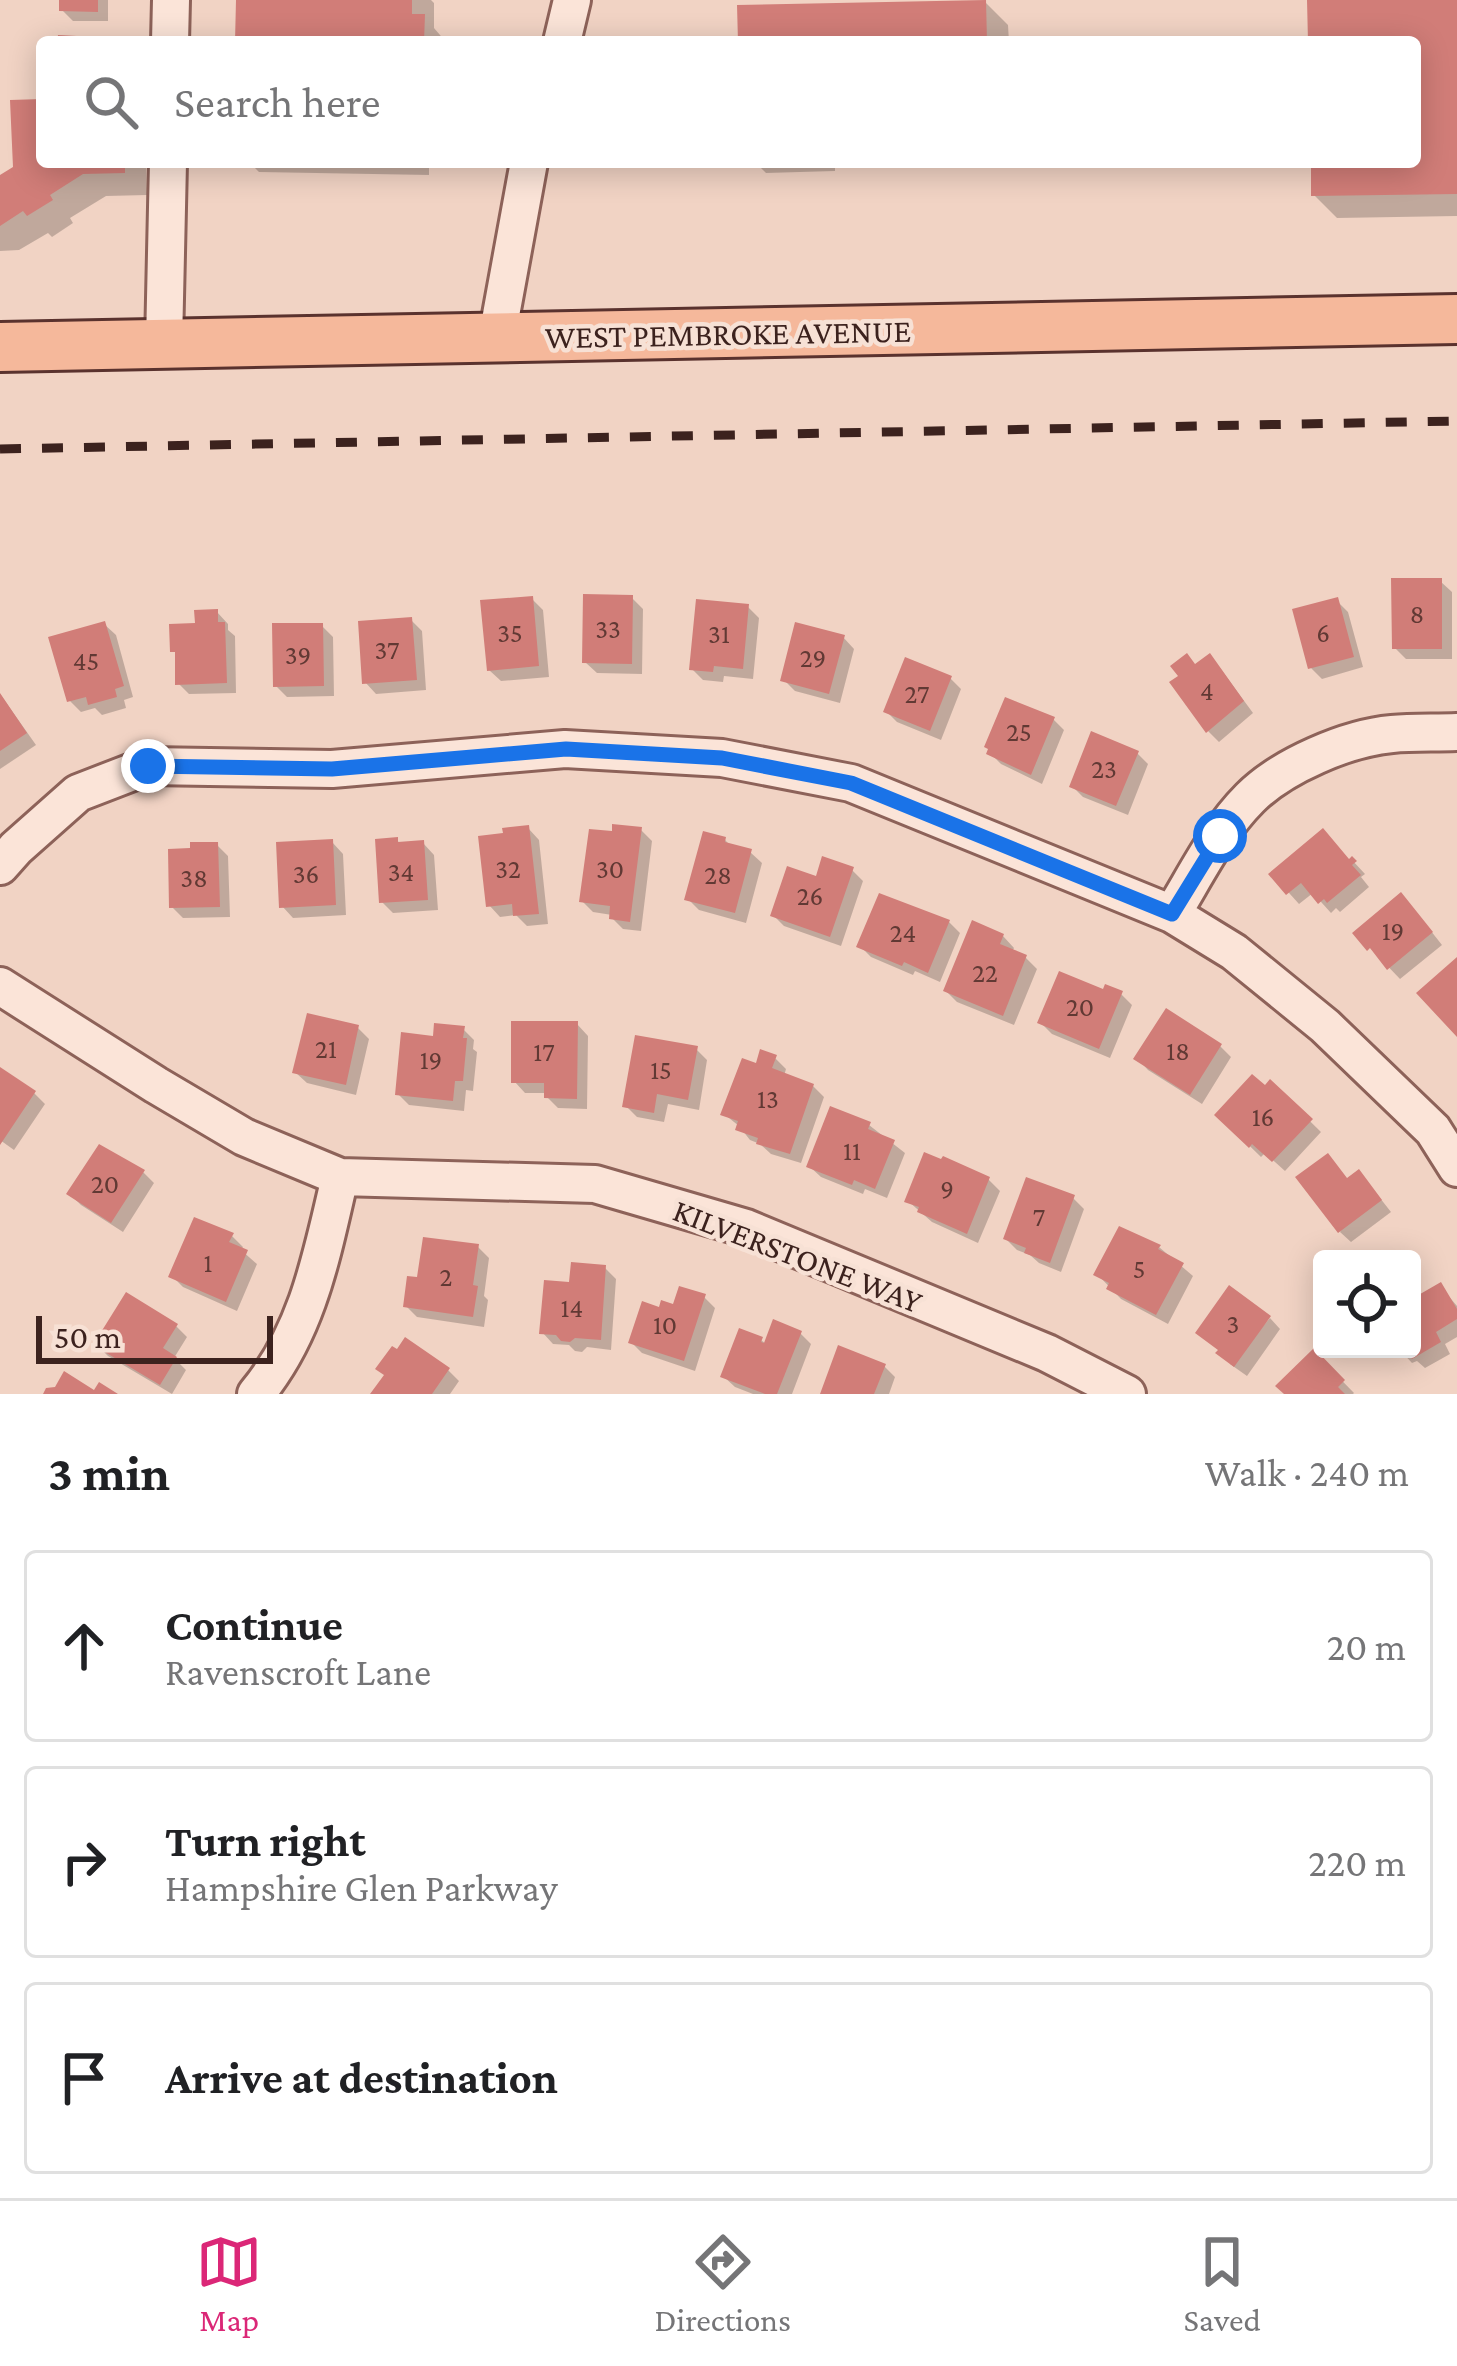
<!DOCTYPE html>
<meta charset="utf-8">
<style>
:root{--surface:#fff;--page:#f6f6f6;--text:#202124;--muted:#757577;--line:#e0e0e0;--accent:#db2777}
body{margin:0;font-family:"Crimson Pro",serif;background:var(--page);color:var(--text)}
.controls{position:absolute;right:36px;bottom:36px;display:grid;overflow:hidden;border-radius:12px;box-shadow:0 6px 30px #0003}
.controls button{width:108px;height:108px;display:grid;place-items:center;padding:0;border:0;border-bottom:3px solid var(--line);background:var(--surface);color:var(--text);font:60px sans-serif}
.scale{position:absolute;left:36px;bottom:30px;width:237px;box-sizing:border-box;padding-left:12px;border:6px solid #3c221e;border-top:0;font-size:33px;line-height:42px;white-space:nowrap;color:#3c221e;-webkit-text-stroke:9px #f7e1d5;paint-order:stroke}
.stop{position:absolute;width:36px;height:36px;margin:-27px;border:9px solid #1a73e8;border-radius:50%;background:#fff}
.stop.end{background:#1a73e8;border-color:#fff;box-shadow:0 3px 12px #0008}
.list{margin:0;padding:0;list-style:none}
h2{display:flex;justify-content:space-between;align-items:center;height:156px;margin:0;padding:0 48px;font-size:51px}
h2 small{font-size:39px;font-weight:400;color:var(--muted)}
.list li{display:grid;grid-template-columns:78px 1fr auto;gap:36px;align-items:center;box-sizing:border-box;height:192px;margin:0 24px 24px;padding:0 24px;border:3px solid var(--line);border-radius:12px}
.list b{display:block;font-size:45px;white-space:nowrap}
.list p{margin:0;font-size:39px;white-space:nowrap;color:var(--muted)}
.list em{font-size:39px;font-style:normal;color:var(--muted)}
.icon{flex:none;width:66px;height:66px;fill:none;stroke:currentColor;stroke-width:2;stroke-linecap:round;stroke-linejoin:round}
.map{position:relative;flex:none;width:1457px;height:1394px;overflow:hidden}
.search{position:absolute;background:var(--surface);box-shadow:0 6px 30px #0003;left:36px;right:36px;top:36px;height:132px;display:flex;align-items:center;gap:30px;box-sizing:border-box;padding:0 42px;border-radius:12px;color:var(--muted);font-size:45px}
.sheet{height:804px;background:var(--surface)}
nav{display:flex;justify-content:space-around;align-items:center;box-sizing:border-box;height:168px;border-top:3px solid var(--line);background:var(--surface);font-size:33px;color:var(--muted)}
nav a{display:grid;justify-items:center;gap:6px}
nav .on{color:var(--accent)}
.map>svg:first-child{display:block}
.shadow{fill:#0003}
.building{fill:#d17d78}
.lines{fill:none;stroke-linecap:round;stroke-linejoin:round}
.minor-casing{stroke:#8d6259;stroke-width:42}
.major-casing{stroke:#5a322e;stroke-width:54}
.minor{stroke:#fbe4d8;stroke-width:36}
.major{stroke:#f5b89b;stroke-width:48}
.rail{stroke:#3c221e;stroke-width:9;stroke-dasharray:21 21;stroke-linecap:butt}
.route{stroke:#1a73e8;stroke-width:15}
.labels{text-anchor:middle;stroke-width:9;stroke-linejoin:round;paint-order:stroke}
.number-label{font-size:27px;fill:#613934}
.street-label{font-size:33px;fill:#3c221e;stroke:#f7e1d5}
</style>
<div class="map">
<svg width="1457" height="1394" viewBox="0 0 1457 1394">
<rect width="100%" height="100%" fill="#f1d3c4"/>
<path class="shadow" d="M62,0H108V21H73L62,10Z
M239,0H431L434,3V28L446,42H238Z
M1310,0H1457V216L1337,218L1314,195V162H1415V42H1311Z
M985,2L1008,25L1009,42H741Z
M42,102V162H146L147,195L106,196L70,218L73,223L52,237L48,233L19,250L0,251V178L16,169Z
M249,162H429V175L259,172Z
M755,162H835V171L766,173Z
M1440,581L1452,592V659H1406L1395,648Z
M632,598L643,609L642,674L597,673L585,662Z
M532,599L543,610L549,677L501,681L489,670Z
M1337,601L1348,612L1363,667L1322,679L1311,668Z
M748,607L759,618L753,679L724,676L723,682L703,680L692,669Z
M217,612L228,624V630L235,636L236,693L189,694L178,683V655L173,650Z
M411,620L422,631L426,690L376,694L365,682Z
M104,624L116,635L133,697L124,700L126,708L102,715L95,708L81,712L70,701Z
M322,626L333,637L334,696L287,697L276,686Z
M843,637L854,649L840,703L795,691L784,680Z
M1196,666L1220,668L1253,713L1219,742L1208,731Z
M950,678L961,689L941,740L897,722L886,711Z
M0,694L36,745L0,769Z
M1053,719L1064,730L1042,784L1001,764L990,753Z
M1137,753L1148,764L1128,815L1083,797L1072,786Z
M528,828L539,840L548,924L527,926L516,915L500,917L489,905Z
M641,830L652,841L641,931L623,929L612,918V915L593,912L582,901Z
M397,840L401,845L423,843L434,855L438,910L393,913L382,902Z
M725,840L732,847L750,852L762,863L746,923L699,910L688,899Z
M332,842L343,854L346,915L293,918L282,906Z
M217,845L228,856L230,917L183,918L172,907Z
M1352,860L1365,874L1361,877L1369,887L1340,912L1336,908L1331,913L1313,893L1299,904L1272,874Z
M852,870L863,881L841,946L784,926L773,915L818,879Z
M1412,907L1442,945L1400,979L1356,933Z
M949,922L960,933L940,982L915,971L913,975L871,957L860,946Z
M1003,936L1014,948L1012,952L1026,958L1037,969L1014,1025L957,1002L946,991Z
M1105,993L1121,994L1132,1005L1110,1058L1052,1034L1041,1023Z
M577,1024L588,1036L587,1109L558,1108L547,1097V1093H525L514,1081Z
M358,1028L369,1039L356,1095L307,1083L295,1072Z
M463,1029L474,1040L473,1049L477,1052L473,1091L466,1090L464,1111L409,1105L398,1094L436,1039Z
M1220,1046L1231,1057L1202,1104L1148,1070L1137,1058Z
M696,1049L707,1060L699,1110L668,1104L664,1122L637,1117L626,1106Z
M775,1058L786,1069L784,1076L813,1086L824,1097L801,1163L771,1154L760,1144L750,1140L739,1126L724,1114L758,1067Z
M0,1070L34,1093L45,1104L14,1150L0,1140Z
M1271,1083L1321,1132L1285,1171L1265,1153L1261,1157L1218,1115L1265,1089Z
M869,1125L905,1153L887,1198L865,1189L863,1194L821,1177L809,1166Z
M143,1172L154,1183L123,1232L81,1205L70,1194Z
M988,1179L1000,1191L978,1243L932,1222L908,1201Z
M1369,1184L1391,1212L1351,1242L1340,1232Z
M1073,1198L1084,1209L1061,1272L1039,1263L1030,1255L1017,1250L1006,1239Z
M232,1236L243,1247L241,1250L257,1264L237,1311L183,1287L172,1276Z
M478,1247L489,1258L484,1296L488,1300L484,1327L417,1317L406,1306L420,1281Z
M1159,1247L1193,1276L1168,1324L1121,1299L1097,1274Z
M605,1268L616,1279L611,1350L587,1347L582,1352L575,1351L569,1345L553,1344L542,1332L572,1286Z
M1440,1286L1457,1306V1337L1445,1344L1450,1354L1425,1368L1417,1361L1412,1363L1399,1349H1412V1294L1417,1300Z
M704,1297L715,1308L695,1371L642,1353L631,1342L661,1311Z
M1270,1318L1280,1329L1247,1376L1230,1364Z
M176,1326L187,1337L174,1358L186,1370L172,1394L108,1356L97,1345Z
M800,1333L811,1344L792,1394H753L735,1387L723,1376L761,1340L766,1344Z
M1314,1352L1354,1393L1353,1394H1288Z
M884,1366L895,1377L889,1394H823Z
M448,1370L459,1381L450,1394H374Z"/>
<path class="building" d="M59,0H98V12L59,11Z
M236,0H412V14H425L424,42H235Z
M986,0L987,42H738L737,5Z
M1307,0H1457V194L1311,196V162H1415V42H1308Z
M58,35L96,37V42H57Z
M42,99V162H125V173L83,174L50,195L53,200L27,216L23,211L0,226V175L13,167L10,100Z
M1391,578H1442V649H1392Z
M583,594L633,595L632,664L582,663Z
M533,596L539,666L487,671L480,600Z
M1338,597L1354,657L1308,669L1292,609Z
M696,599L749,604L743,669L714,666L713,672L689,670Z
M218,609V622H225L227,683L175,685V652H170L169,624L195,623L194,610Z
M412,617L417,680L362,684L358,621Z
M105,621L124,686L115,689L117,697L88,705L86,697L67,702L48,637Z
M795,622L845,635L829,694L780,681Z
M272,623H323L324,686L273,687Z
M1187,653L1195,664L1210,653L1244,701L1206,733L1169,682L1178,676L1170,666Z
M905,657L952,676L930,731L883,712Z
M0,693L27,733L0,751Z
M1005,697L1055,717L1031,775L986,754L988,749L984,747Z
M1091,731L1139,751L1116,806L1069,787Z
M612,824L642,827L630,922L609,919L610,906L579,902L589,829L612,831Z
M529,825L539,914L513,916L512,904L486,907L478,836L503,833L502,828Z
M1323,828L1349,859L1352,856L1357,861L1352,865L1361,875L1327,903L1324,899L1318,904L1301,883L1286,895L1268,874Z
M703,831L726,837L725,842L752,849L735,913L684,900Z
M398,837V842L424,840L428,900L379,903L375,839Z
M333,839L336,905L279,908L276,842Z
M190,842H218L220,907L169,908L168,849L190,848Z
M822,856L854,867L830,937L770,916L787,866L816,876Z
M1401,892L1433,932L1387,970L1370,948L1367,951L1352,933Z
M879,893L950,920L928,973L904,962L902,966L856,947Z
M972,920L1004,934L1000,944L1027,955L1003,1016L943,991Z
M1457,957V1037L1416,993Z
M1059,971L1103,989L1105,984L1123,991L1099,1049L1037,1023Z
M1166,1008L1222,1044L1190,1095L1133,1059Z
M307,1013L359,1025L346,1085L292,1073Z
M511,1021H578L577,1099L544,1098V1083H511Z
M434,1023L465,1026L463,1038H467L463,1081H455L453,1101L395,1095L401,1032L433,1036Z
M635,1035L698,1046L688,1100L657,1094L654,1113L622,1107Z
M760,1049L777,1055L772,1068L814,1084L790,1154L756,1144L758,1138L735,1130L738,1121L720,1115L742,1058L756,1063Z
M0,1067L36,1091L0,1145Z
M1252,1074L1265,1085L1270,1079L1313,1119L1272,1162L1252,1144L1249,1148L1214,1115Z
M830,1106L871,1122L868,1129L895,1140L875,1189L854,1180L852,1185L806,1167Z
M99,1144L145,1170L111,1223L66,1194Z
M924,1152L941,1159L943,1156L990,1177L967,1234L917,1212L919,1207L904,1202Z
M1328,1153L1347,1178L1359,1169L1382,1200L1338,1233L1295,1177Z
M1026,1177L1075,1195L1050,1263L1024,1253L1026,1248L1003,1239Z
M194,1217L234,1233L229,1242L248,1250L226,1302L168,1277Z
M1119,1226L1161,1245L1158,1249L1184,1263L1156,1315L1106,1289L1109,1283L1093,1275Z
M423,1237L479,1244L473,1285L478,1286L473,1317L403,1307L407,1276L417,1277Z
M571,1262L606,1265L601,1340L575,1338L570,1342L561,1341L556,1335L539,1334L544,1280L569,1282Z
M1441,1282L1457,1309V1319L1436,1332L1441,1342L1412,1359L1406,1350L1399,1354L1395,1349H1412V1292L1415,1297Z
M1229,1285L1271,1316L1234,1367L1215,1353L1218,1350L1195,1333Z
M679,1286L706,1294L684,1361L628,1343L642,1301L659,1307L661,1300L673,1304Z
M126,1292L178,1324L163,1348L177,1357L160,1385L93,1345Z
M773,1319L802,1331L777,1394H765L720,1377L739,1328L763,1337L761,1342L764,1343Z
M405,1337L450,1368L432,1394H370L384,1375L375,1369L392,1346L397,1349Z
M838,1345L886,1364L874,1394H820Z
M1314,1348L1345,1380L1338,1387L1345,1394H1284L1275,1386Z
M64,1371L94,1390L99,1382L118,1394H43L46,1388L55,1387Z"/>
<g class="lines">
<defs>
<path id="minor" d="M170,42L171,0
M562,42L572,0
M497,337L529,162
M164,344L168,162
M0,866L16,848L78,793L148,766L332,769L565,749L722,758L851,783L1172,914L1234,952L1325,1026L1433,1130L1457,1168
M1172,914C1196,875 1217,831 1250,798C1282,766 1347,738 1392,734C1413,732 1435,733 1457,732
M0,986L156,1085L244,1137L340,1177L595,1184L746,1228L1047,1353L1127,1394
M256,1394C308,1332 322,1254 340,1177"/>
<path id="major" d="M0,347L1457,319"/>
</defs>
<use href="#minor" class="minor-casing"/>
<use href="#major" class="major-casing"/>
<use href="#minor" class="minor"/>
<use href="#major" class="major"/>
<path class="rail" d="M0,449L1457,421"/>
</g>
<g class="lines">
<path class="route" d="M148,766L332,769L566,749L722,758L851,783L1172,914L1220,836"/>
</g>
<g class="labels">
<g class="number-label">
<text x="1417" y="623">8</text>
<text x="608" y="638">33</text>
<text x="510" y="642">35</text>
<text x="1323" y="642">6</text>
<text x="719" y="643">31</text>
<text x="387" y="659">37</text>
<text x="298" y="664">39</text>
<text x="813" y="667">29</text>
<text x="86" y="670">45</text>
<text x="1207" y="700">4</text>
<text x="917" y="703">27</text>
<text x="1019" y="741">25</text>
<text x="1104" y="778">23</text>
<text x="508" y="878">32</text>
<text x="610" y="878">30</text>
<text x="401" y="881">34</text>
<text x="306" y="883">36</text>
<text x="718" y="884">28</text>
<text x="194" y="887">38</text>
<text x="810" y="905">26</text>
<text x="1393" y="940">19</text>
<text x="903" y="942">24</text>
<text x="985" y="982">22</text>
<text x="1080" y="1016">20</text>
<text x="326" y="1058">21</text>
<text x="1178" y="1060">18</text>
<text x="544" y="1061">17</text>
<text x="431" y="1069">19</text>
<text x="661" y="1079">15</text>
<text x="768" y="1108">13</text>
<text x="1263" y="1126">16</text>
<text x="852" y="1160">11</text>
<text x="105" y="1193">20</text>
<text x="947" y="1198">9</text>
<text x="1039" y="1226">7</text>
<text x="208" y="1272">1</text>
<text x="1139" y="1278">5</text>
<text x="446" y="1286">2</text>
<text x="572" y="1317">14</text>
<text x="1233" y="1333">3</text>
<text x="665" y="1334">10</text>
</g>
<g class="street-label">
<text transform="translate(728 333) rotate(-1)" y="12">WEST PEMBROKE AVENUE</text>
<text transform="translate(798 1255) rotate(21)" y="12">KILVERSTONE WAY</text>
</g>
</g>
</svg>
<div class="controls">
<button><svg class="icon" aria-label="locate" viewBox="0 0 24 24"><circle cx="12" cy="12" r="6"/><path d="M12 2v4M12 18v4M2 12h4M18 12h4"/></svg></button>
</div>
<div class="scale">50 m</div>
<div class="stop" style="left:1220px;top:836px"></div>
<div class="stop end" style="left:148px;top:766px"></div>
<div class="search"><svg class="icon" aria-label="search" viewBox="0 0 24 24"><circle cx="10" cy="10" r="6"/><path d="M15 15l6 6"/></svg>Search here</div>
</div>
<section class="sheet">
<h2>3 min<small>Walk · 240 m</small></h2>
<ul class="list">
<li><svg class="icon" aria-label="ahead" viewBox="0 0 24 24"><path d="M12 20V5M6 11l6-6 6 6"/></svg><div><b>Continue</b><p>Ravenscroft Lane</p></div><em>20 m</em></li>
<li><svg class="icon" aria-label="right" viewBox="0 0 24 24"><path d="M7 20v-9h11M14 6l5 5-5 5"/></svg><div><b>Turn right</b><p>Hampshire Glen Parkway</p></div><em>220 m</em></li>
<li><svg class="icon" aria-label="arrive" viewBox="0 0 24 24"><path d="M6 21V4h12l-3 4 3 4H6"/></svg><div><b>Arrive at destination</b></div></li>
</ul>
</section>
<nav>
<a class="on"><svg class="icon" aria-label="map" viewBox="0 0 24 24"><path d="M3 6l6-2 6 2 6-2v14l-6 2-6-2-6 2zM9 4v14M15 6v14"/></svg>Map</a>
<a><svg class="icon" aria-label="directions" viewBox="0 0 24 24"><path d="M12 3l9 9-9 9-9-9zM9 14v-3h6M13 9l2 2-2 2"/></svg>Directions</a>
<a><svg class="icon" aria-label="saved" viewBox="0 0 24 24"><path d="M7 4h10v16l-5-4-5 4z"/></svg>Saved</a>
</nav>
